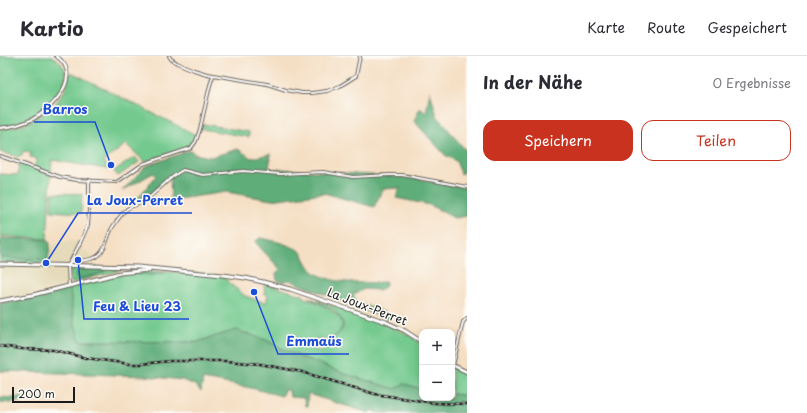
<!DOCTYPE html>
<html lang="de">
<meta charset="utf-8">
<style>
:root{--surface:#fff;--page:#f2f2f3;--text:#2b2b33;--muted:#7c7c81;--line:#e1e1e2;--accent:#c8321e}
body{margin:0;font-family:"Playpen Sans",sans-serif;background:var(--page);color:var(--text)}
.controls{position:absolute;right:12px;bottom:12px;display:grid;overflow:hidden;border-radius:8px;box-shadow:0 2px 6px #0003}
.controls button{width:36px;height:36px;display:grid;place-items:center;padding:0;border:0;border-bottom:1px solid var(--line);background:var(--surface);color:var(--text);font:20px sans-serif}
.scale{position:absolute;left:12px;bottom:10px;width:63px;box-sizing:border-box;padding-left:4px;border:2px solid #1c1c1c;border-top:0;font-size:11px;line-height:14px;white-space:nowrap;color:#1c1c1c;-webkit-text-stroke:3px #fdfcf7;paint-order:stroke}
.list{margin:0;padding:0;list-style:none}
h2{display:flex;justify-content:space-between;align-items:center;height:52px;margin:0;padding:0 16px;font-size:17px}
h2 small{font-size:13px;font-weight:400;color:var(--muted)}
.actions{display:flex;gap:8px;padding:12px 16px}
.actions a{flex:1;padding:9px 0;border:1px solid var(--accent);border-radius:12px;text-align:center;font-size:14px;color:var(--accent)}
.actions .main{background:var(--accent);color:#fff}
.map{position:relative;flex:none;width:467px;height:357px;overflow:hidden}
header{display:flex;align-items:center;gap:24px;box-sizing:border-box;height:56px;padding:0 20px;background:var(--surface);border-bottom:1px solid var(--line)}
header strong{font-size:19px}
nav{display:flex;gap:22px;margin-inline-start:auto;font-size:14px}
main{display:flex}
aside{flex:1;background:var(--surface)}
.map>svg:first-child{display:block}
.built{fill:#e5dbba}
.green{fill:#73c98e;stroke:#487255;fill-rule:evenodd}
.forest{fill:#5ead79;stroke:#3d644a}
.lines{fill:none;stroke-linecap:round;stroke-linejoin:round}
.street-casing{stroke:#686057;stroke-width:4}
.secondary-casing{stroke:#686057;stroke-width:4.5}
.primary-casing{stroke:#686057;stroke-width:5}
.street{stroke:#fff;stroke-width:2}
.secondary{stroke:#fff;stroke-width:2.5}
.primary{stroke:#fff;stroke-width:3}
.rail-casing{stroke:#1c1c1c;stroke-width:2.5}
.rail{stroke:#fdfcf7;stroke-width:1;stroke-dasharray:3;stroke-linecap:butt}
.labels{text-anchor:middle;stroke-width:3;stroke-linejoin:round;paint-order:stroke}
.street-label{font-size:12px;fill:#1c1c1c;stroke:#fdfcf7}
.leader{fill:none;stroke:#1d4ed8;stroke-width:1.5}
.callout-dot{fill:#1d4ed8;stroke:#fdfcf7;stroke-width:1.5}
.callout-label{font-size:13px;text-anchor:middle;font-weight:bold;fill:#1d4ed8;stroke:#fdfcf7;stroke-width:3;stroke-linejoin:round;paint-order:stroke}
</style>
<header>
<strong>Kartio</strong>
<nav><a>Karte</a><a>Route</a><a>Gespeichert</a></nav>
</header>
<main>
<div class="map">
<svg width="467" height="357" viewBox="0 0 467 357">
<rect width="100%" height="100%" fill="#fdfcf7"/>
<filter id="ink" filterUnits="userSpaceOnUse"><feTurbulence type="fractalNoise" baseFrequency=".025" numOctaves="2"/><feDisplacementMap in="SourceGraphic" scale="8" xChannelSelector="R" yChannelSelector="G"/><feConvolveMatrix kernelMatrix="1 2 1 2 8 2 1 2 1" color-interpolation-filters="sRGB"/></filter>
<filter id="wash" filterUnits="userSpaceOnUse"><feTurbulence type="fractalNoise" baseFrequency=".012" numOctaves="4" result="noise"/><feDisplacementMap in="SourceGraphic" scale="16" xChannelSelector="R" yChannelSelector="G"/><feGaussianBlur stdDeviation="0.9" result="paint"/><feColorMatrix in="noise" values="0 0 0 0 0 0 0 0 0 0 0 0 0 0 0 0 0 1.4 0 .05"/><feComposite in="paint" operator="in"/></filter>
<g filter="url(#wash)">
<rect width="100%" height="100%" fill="#f5dfc4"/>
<path class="built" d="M60,185H82L79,192L91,197L92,204L70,208L71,227L30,239L0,243V206L47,207L50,189L60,188Z"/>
<path class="green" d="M0,0H51C73,11 67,28 54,43C49,50 43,56 36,61C25,67 12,70 0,70Z
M71,16L196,79L193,87L190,91L187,93L173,96L145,106L126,88L104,105L107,111V113L52,104L51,117L34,111V110L37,105L36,102L30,101L31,96L23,95L22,99H20L19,101L0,96V73C6,72 13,72 19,70C37,65 56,51 65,34C68,29 68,22 71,16Z
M203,68L249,76V81L202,73Z
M135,101L139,106L118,120L114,115Z
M19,107L51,119L47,183L0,180V118L18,119Z
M52,137L82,138L81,157L51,155Z
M0,202L48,204L47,207L0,206Z
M70,211L138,212L122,214L72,227L71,226ZM94,213H105V215L95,219L79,223V214Z
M168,216L196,217L225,221L227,225L245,240L266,247L268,239L265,238L264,231L265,228L303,239L305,242C314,245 346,258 342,271C340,278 332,282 326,285L324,283H315L313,285V293C323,296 320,295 325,288C325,287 329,285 330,284C339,278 349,272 339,260C337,257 334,254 330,252C323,248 314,245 308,241L393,271L411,280L422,288V333L404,328L395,333L345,318L289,296L266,284L236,274L197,286L79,285L73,260L70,232L105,222L127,217L153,219Z
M452,310L467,318V340L452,338Z"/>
<path class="forest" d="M430,35L437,60L467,96V115L461,118L456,105L445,99L414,65L420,52L426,57Z
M238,93L251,102L271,98L269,113H281L414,122L467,132V160L454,162L430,149L396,142L400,132L383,133L374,151L324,137L271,144L227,136L171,144L170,121L142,144L132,149L156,120L153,117L122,135L146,110L191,94L194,98L211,101Z
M0,182L49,184L50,189L48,204L0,202Z
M260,182C269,183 295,190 301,196C302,197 303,199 304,201C306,206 310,213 314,216C334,229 363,227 386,226L385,231L379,234L364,233L353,239C357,248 365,249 374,252C380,254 386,257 391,260L389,264L289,224L282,226L277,224L276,218L280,213L255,186Z
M94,213H105V215L95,219L79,223H77C75,219 76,216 79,214Z
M154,215L168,216L153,219L127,217Z
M70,232L73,260L80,285L197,286L236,274L266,284L289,296L345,318L395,333L404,328L422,333V342H452V338L467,340V357H377L373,354L369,357L308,338L307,350H305L304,342L290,341L289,334H284L282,340L251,332L203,323L201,336L195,329L182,324L145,320L0,315V247L17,245Z
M20,340L29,341L20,346L15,345L11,347L0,346V341L15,342Z"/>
</g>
<g filter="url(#ink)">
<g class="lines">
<defs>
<path id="street" d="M169,0L171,3L177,7L194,14L207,18L267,28L286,34L302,37H312L327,35L340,30L356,20L360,0
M0,100L60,121L77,124L117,126L143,108L191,92L196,85L200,73L210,29L213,20
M70,206C77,205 87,205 94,202C106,197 106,184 111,174C113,170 122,157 126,154C131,149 139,149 145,145C158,135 169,121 183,114L203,119L243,115L280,118L323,116L353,121L389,119H402L467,131
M69,230L68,210L80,187L88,169L89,155V124
M453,309L463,266L467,262"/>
<path id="secondary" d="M0,72C12,71 23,68 33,63C53,52 84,19 56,0"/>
<path id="primary" d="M0,208L138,211L223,219L245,222L263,226L290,233L386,266L405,275L422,286
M0,245L33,239L120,217L149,214
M452,309L467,316"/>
</defs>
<use href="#street" class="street-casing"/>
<use href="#secondary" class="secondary-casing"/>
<use href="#primary" class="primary-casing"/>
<use href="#street" class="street"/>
<use href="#secondary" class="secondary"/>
<use href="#primary" class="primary"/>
<defs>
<path id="rail" d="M0,290L22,293L54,294L86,302L130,308H141L170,305H226L260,308L302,316L375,338L435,347L467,348"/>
</defs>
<use href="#rail" class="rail-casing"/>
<use href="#rail" class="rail"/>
</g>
</g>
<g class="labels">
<g class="street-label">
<text transform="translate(367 251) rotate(21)" y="4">La Joux-Perret</text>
</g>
</g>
<path class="leader" d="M111 109L95 66H34M46 207L78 157H192M78 204L84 263H189M254 236L278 298H349"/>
<g class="callout-dot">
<circle cx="111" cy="109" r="4"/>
<circle cx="46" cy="207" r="4"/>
<circle cx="78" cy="204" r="4"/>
<circle cx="254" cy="236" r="4"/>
</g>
<g class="callout-label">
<text x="65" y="58">Barros</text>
<text x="135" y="149">La Joux-Perret</text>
<text x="137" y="255">Feu &amp; Lieu 23</text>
<text x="314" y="290">Emmaüs</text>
</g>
</svg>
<div class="controls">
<button>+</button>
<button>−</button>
</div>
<div class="scale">200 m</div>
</div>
<aside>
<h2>In der Nähe<small>0 Ergebnisse</small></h2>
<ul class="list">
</ul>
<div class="actions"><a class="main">Speichern</a><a>Teilen</a></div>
</aside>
</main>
